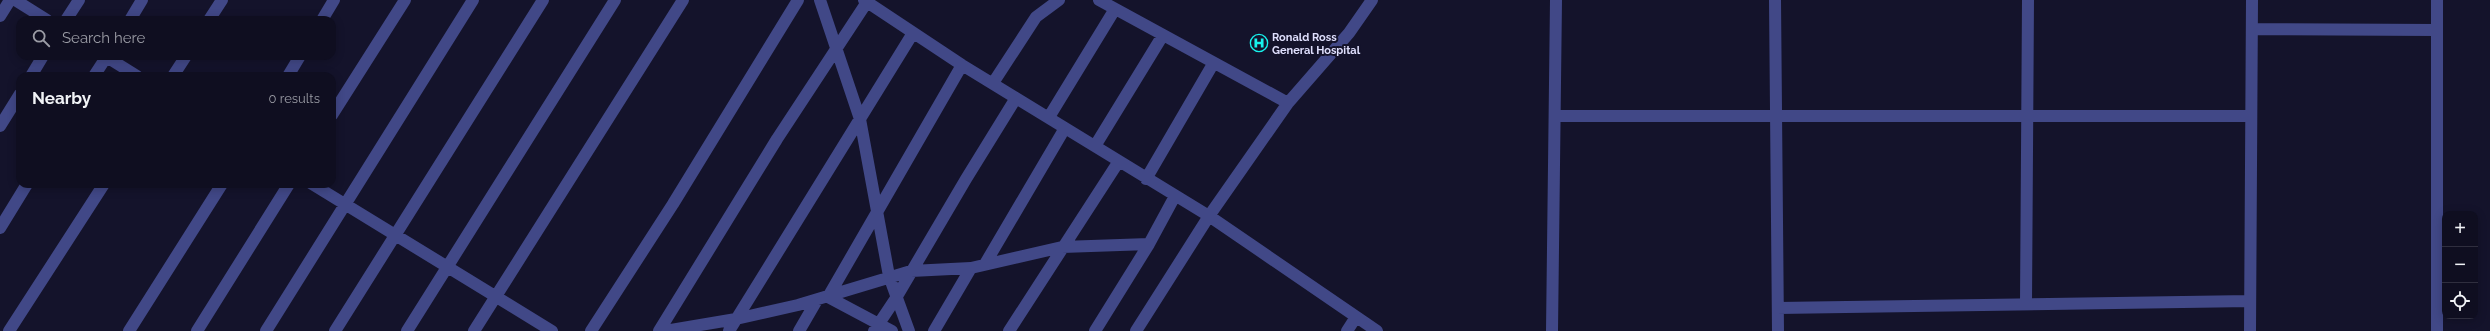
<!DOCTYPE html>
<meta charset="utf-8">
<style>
:root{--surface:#0f0e20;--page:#1d1c2d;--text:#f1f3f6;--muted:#9b9ca5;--line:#2f2e3e}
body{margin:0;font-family:Raleway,sans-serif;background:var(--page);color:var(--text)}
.controls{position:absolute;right:12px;bottom:12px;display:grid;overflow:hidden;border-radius:8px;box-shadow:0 2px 10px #0003}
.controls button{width:36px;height:36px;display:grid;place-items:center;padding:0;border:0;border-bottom:1px solid var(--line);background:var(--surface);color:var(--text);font:20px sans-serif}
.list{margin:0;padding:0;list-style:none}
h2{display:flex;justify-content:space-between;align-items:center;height:52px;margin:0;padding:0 16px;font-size:17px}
h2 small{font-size:13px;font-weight:400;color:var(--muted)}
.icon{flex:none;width:22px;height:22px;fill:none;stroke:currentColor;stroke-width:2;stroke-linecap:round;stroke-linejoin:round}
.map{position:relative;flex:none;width:2490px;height:331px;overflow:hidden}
.search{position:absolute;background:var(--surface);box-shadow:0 2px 10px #0003;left:16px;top:16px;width:320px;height:44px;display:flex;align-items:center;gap:10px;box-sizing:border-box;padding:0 14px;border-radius:12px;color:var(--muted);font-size:15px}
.panel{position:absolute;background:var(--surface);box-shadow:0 2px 10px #0003;left:16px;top:72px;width:320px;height:116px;border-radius:12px}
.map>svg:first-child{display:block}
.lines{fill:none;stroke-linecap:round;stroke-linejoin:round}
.minor{stroke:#414887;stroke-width:12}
.labels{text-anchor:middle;stroke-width:4;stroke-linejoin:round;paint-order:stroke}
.poi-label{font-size:11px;font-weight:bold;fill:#dfdffd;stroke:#14132b;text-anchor:start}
</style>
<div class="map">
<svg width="2490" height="331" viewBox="0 0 2490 331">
<rect width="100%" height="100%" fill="#14132b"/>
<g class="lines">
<path class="minor" d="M15,0L47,20
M820,0L860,119L889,276L909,331
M864,0L962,65L1209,216L1377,331
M1099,0L1288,103
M1775,0L1778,331
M0,16L10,0
M66,20L79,0
M130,20L142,0
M209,20L222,0
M322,20L334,0
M2252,29L2437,30
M105,56L137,76
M31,76L43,56
M94,76L107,56
M173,76L186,56
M288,76L300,56
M993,83L1036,17L1059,0
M332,115L405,0
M1556,116H2251
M1049,117L1115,9
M0,126L20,94
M1095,146L1163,35
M1146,179L1213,64
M312,184L552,331
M0,228L27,184
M985,264L1065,128
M828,297L962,65
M828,297L892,331
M2026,303L2028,0
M1778,308L2250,301
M9,331L104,184
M129,331L222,184
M197,331L289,184
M266,331L473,0
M335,331L543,0
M407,331L615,0
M474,331L683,0
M591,331L673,204L798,0
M659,331L777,139L867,2
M665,331L736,319L798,305L911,271L971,268L1062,247L1149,244
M729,331L913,33
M799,331L817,300
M874,331L896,298L966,179L1016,98
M934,331L971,268
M1009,331L1119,161
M1095,331L1149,244L1175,196
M1136,331L1209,216L1288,103L1349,33L1372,0
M1347,331L1356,317
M1552,331L1556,0
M2250,331L2252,0
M2437,331V0"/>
</g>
<defs>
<symbol id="hospital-ring" viewBox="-11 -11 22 22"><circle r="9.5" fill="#14132b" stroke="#17f1eb" stroke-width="1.5"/><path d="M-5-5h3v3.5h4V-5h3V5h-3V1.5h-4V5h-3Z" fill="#17f1eb"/></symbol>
</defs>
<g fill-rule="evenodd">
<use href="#hospital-ring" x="1249" y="33" width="20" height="20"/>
</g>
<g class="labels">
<g class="poi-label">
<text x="1272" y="41">Ronald Ross<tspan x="1272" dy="13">General Hospital</tspan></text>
</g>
</g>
</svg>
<div class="controls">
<button>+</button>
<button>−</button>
<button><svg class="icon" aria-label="locate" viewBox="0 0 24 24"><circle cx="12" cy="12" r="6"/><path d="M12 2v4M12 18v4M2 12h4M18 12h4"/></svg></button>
</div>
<div class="search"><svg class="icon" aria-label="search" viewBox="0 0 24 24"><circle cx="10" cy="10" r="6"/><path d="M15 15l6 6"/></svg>Search here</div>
<section class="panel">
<h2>Nearby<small>0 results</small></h2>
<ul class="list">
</ul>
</section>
</div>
